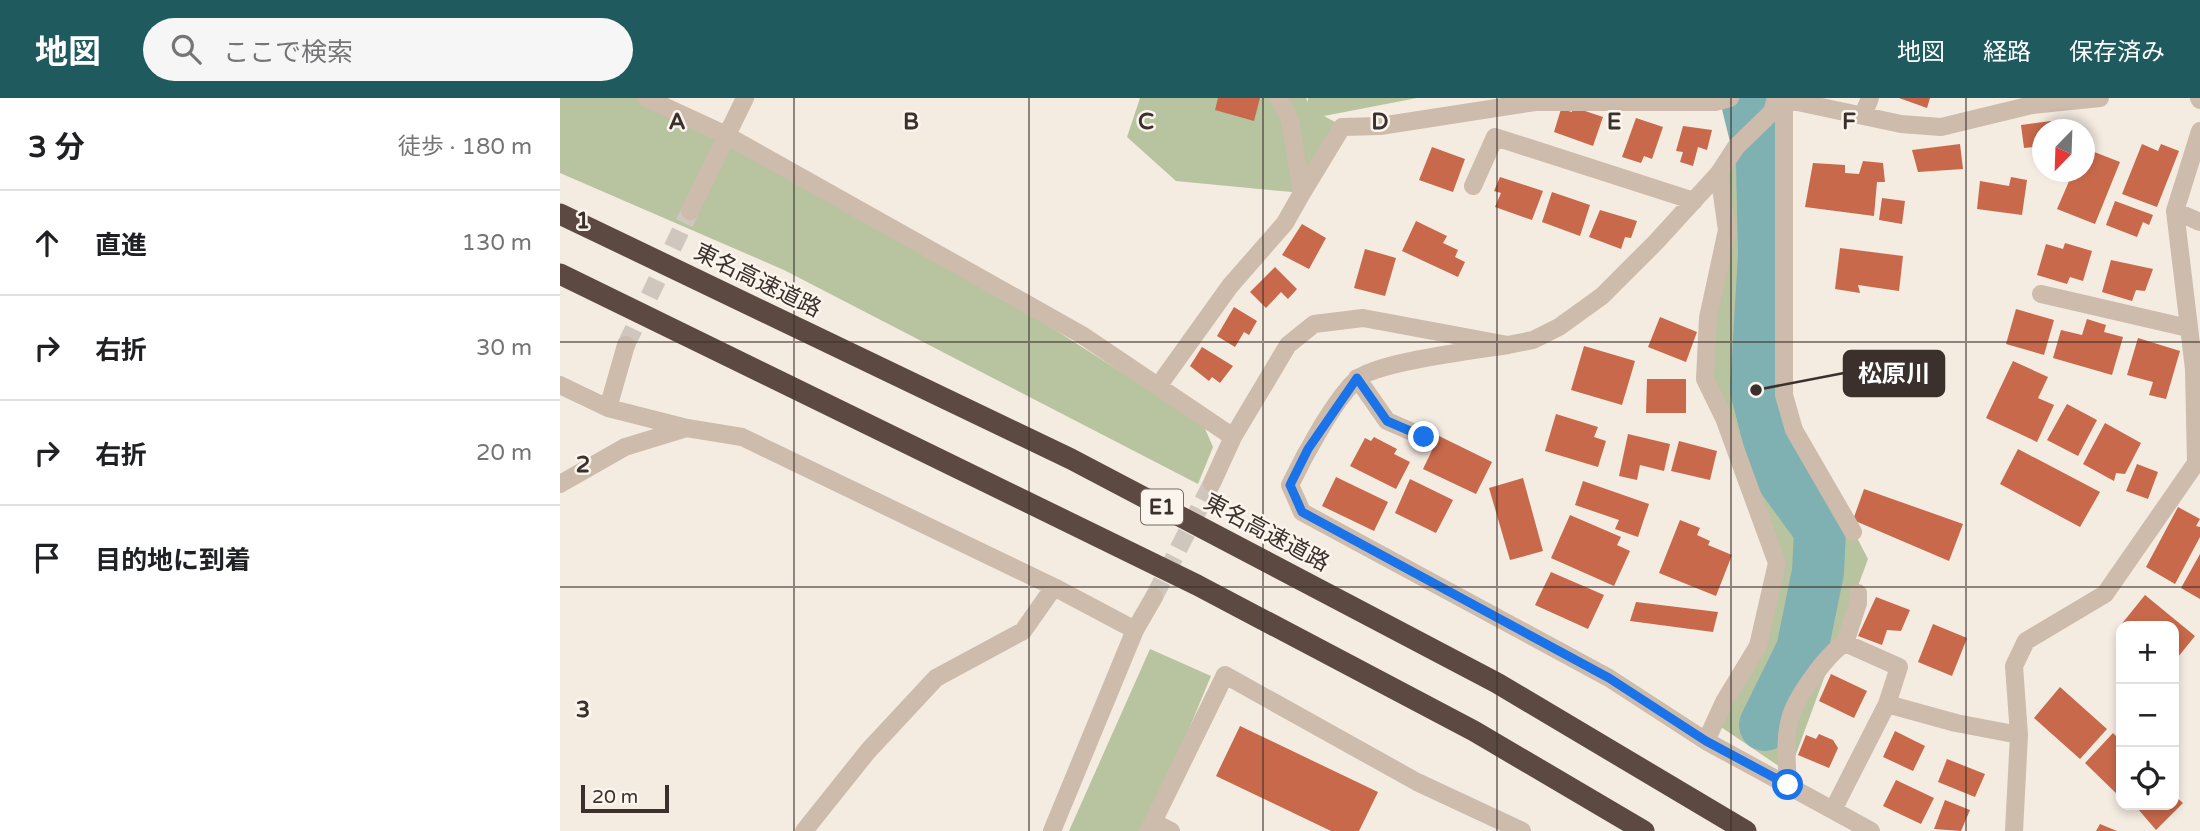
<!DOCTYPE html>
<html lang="ja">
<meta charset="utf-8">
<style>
:root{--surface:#fff;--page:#f6f6f6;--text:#202124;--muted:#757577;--line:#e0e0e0;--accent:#1f5a5e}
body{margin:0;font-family:"Varela Round","Noto Sans JP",sans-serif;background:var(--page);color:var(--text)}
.controls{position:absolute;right:21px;bottom:21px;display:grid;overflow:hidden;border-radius:14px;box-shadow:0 4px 10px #0003}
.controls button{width:63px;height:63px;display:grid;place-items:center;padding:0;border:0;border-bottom:2px solid var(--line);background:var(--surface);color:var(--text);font:35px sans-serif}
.compass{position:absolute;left:1472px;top:21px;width:63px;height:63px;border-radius:50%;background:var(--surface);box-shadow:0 4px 10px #0003;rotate:203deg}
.scale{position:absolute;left:21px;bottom:18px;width:88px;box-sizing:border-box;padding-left:7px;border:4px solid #3b302b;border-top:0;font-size:19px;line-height:24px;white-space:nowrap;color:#3b302b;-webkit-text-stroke:5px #fbf5ee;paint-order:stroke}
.stop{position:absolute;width:21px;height:21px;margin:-16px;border:5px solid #1a73e8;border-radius:50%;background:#fff}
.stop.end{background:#1a73e8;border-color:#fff;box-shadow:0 2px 7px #0008}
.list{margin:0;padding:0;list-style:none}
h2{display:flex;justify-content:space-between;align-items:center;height:91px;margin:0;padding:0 28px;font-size:30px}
h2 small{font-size:23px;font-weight:400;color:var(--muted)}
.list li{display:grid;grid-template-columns:46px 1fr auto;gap:21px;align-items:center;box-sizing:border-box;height:105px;padding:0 28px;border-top:2px solid var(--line)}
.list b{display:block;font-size:26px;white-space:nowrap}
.list em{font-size:23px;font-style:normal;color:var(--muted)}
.icon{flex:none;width:38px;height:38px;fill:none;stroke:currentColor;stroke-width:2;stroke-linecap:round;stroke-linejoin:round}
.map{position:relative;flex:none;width:1640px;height:733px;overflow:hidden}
header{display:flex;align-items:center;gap:42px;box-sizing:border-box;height:98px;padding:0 35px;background:var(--accent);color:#fff}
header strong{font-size:33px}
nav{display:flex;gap:38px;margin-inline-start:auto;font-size:24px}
.search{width:490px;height:63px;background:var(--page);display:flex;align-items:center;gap:18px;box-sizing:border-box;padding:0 24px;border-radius:38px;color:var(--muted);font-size:26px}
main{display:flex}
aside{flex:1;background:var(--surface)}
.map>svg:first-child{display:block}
.green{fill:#b8c4a0}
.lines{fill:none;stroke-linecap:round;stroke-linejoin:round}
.river{stroke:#7fb0b2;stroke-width:52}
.building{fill:#c8694b}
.street-tunnel{stroke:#cfc6bd;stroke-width:18;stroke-dasharray:18 9;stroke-linecap:butt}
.street{stroke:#cdbbac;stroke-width:18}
.highway{stroke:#5c4a42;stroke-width:21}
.route{stroke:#1a73e8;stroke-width:9}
.grid{fill:none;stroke:#3b302b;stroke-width:2;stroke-opacity:0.55}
.labels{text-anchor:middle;stroke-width:5;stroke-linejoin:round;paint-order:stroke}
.shield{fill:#fbf5ee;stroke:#756b66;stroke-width:2}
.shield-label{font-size:21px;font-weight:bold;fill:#3b302b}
.street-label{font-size:23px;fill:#3b302b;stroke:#fbf5ee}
.grid-label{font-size:23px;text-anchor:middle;font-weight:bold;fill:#3b302b;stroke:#fbf5ee;stroke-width:5;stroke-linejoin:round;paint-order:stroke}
.leader{fill:none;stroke:#3b302b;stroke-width:2.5}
.callout-dot{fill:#3b302b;stroke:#fbf5ee;stroke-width:2.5}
.callout{fill:#3b302b;stroke:#3b302b;stroke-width:2.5}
.callout-label{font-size:24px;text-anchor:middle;font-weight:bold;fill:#fff}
</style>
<header>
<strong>地図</strong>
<div class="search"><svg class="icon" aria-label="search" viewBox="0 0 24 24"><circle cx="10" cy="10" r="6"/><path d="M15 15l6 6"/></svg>ここで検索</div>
<nav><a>地図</a><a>経路</a><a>保存済み</a></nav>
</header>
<main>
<aside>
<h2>3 分<small>徒歩 · 180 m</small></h2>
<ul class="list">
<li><svg class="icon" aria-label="ahead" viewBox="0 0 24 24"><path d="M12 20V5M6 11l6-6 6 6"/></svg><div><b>直進</b></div><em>130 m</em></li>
<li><svg class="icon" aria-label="right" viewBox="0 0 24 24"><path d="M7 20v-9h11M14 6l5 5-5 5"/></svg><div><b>右折</b></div><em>30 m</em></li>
<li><svg class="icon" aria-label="right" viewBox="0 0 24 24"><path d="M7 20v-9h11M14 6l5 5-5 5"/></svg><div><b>右折</b></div><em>20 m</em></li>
<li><svg class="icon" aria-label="arrive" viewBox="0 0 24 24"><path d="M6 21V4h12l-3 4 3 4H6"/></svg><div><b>目的地に到着</b></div></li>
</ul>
</aside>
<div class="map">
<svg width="1640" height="733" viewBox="0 0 1640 733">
<rect width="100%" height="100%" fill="#f4ebe1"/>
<path class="green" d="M0,0H86L382,160L643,326L653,349L638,386L224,172L0,75Z
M580,0H746L748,4V0H857L764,18L775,24L742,95L616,83L567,39Z
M1219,27L1218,287L1308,461L1229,675L1161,629L1220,464L1146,274L1170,99L1162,71Z
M590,551L651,578L601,698L582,733H509Z"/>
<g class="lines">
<path class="river" d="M1186,0L1202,65L1204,157L1196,292L1217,373L1260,432L1258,474L1242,552L1205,627"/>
</g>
<path class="building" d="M658,0H700L694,23L655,12Z
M1339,0H1370L1367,10Z
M1013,9L1043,19L1033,48L994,34L1001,11L1012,14Z
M1076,20L1103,29L1092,61L1084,58L1081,65L1062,59Z
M1491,23L1492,32H1482V48L1464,50L1461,27Z
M1123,28L1152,32L1147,52L1138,49L1133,68L1120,64L1123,54L1116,53Z
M1400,46L1403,71L1358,74L1352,52Z
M1582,46L1598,53L1601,46L1619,53L1597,109L1562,96Z
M872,49L905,61L893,94L859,82Z
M1524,50L1560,64L1535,126L1497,111L1513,74H1524Z
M1303,63L1323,65L1325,84H1317L1314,118L1245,109L1253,65L1285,67V75L1299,76Z
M940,79L983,93L972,122L935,109L941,95L934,93Z
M1451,79L1467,82L1462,117L1417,111L1420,83L1449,88Z
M992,94L1030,107L1020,138L982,124Z
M1322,100L1345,103L1342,126L1319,122Z
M1555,103L1593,117L1589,127L1583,124L1577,139L1546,127Z
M1040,112L1077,123L1071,140L1065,139L1061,151L1029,139Z
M856,123L887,138L883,145L898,152L895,159L905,164L898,179L842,153Z
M742,126L766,140L749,171L722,157Z
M1505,145L1532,153L1523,183L1510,179L1507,186L1477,177L1486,146L1503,151Z
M1280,150L1343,158L1339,193L1298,187L1300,195L1275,191Z
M805,151L836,160L825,198L794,190Z
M1551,162L1593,171L1585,193L1576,192L1572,203L1542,194Z
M715,169L737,191L728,201L721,194L706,210L690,194Z
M674,209L697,223L689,237L684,234L675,249L657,238Z
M1456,211L1494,222L1484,257L1446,246Z
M1100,219L1137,234L1126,264L1088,249Z
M1527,221L1546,227L1544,234L1563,239L1552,277L1493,260L1501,232L1522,237Z
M1578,240L1620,253L1606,301L1589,297L1593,284L1567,277Z
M1024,248L1075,263L1062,307L1011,292Z
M642,249L673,268L660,285L652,279L649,283L630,268Z
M1453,263L1488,279L1478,300L1494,307L1477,344L1426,320Z
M1087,281H1126V315H1086Z
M1507,306L1537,322L1518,358L1487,342Z
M996,316L1038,329L1034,339L1046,343L1038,369L985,353Z
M1545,325L1581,345L1565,376L1556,375L1554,383L1523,366Z
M1068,336L1110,346L1104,373L1080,367L1077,382L1059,378Z
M879,338L932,364L916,396L863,371Z
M814,339L837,351L834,356L850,364L836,391L790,368L805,340L811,343Z
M1119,343L1157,353L1150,382L1111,373Z
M1458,351L1540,394L1520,429L1440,386Z
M1577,366L1598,374L1588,401L1566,393Z
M776,379L828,404L814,433L762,408Z
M963,380L983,453L950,462L929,390Z
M850,381L893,402L876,435L835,415Z
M1023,383L1089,406L1078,439L1055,431L1059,422L1015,407Z
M1304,391L1403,426L1389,463L1293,422Z
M1618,409L1640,421L1636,428L1640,429V439L1615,486L1586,469Z
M1010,417L1061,439L1057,447L1070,453L1054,488L991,460Z
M1120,422L1140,430L1137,437L1150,443L1148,447L1172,457L1156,498L1099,475Z
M1640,456V501L1621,490Z
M991,474L1044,497L1028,531L975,507Z
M1585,497L1635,538L1614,564V528H1560Z
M1316,499L1350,512L1341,533L1327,532L1322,547L1298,538Z
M1076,504L1158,514L1153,534L1070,523Z
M1373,526L1407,540L1392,578L1358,564Z
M1271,576L1307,593L1294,620L1259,603Z
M1500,589L1547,631L1520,661L1474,620Z
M680,628L818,694L799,733H771L656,678Z
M1335,633L1365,648L1353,673L1323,659Z
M1553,635L1561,643V700L1525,665Z
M1259,636L1273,642L1278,650L1269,670L1238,657L1246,637L1256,641Z
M1387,661L1425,676L1415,699L1378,684Z
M1336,682L1374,700L1361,726L1323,708Z
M1614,697L1623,705L1596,732L1578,711L1582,707H1614Z
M1385,702L1410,712L1401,733L1374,731Z
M1540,726L1557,733H1536Z"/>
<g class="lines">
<path class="street-tunnel" d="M66,247L130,113
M594,499L652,385"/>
<path class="street" d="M86,0L166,37L522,237L673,339
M719,0L730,22L742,95L782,29L820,28L975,4H1155L1170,0
M1219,0L1341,26L1381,29L1472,7L1540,0
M1639,0L1640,2
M1224,2V297L1234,332L1293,434
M1303,17L1310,0
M913,88L935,39L1134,103
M130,113L185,0
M1615,113L1640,124
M1481,196L1628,230
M948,247C918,252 814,264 796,282C773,304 744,358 730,387L742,414L1049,580L1146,643L1311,733
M797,280L827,323L864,339
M0,287L48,310L127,330
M599,287L670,188L725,125L742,95
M48,310L66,247
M652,385L673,339L728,247L754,226L803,220L948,247L973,242L999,229L1042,198L1096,144L1159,75L1176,49L1212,14L1216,0
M0,386L65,349L127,330L182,339L494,489L575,532
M1285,545L1298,505V495
M1146,643L1164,604L1198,548L1217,465L1164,320L1145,281L1148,220L1167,132L1159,75
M1228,687C1227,666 1224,642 1230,621C1235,600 1267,556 1285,545L1339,569L1327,606
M1273,712L1327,606L1396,625L1459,637
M593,724L665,577L857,684L962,733
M244,733L308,653L376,580L463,533L494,489
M492,733L575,532L594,499
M588,733L593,724L611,733
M1454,733L1459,637L1454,568L1466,543L1545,496L1636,365L1634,271L1615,113L1640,33"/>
<path class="highway" d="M0,116L511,361L937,585L1186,733
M0,176L637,487L914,633L1084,733"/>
</g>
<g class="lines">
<path class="route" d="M864,339L827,323L797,280L748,351L730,387L742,414L1049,580L1146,643L1228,687"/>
</g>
<path class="grid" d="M234,0V733M469,0V733M703,0V733M937,0V733M1171,0V733M1406,0V733M0,244H1640M0,489H1640"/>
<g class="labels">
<rect class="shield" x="581" y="391.5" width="42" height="35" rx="5"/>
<g class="shield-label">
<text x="602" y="416">E1</text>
</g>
<g class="street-label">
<text transform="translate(198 182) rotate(26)" y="8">東名高速道路</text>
<text transform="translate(707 434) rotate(28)" y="8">東名高速道路</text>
</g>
</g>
<g class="grid-label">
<text x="117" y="31">A</text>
<text x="351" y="31">B</text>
<text x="586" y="31">C</text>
<text x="820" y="31">D</text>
<text x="1054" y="31">E</text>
<text x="1289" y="31">F</text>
<text x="23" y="130">1</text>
<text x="23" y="374">2</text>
<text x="23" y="619">3</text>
</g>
<path class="leader" d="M1196 292L1284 275"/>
<circle class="callout-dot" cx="1196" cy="292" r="7"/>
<rect class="callout" x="1284" y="253" width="100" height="45" rx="7"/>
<g class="callout-label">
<text x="1334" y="284">松原川</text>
</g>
</svg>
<div class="controls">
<button>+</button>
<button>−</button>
<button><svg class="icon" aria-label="locate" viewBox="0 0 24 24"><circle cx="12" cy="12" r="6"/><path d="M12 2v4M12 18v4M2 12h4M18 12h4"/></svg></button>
</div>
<svg class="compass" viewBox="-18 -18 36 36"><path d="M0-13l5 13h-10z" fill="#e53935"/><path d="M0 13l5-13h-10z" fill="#757577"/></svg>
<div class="scale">20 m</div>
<div class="stop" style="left:1228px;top:687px"></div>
<div class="stop end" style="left:864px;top:339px"></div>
</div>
</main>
